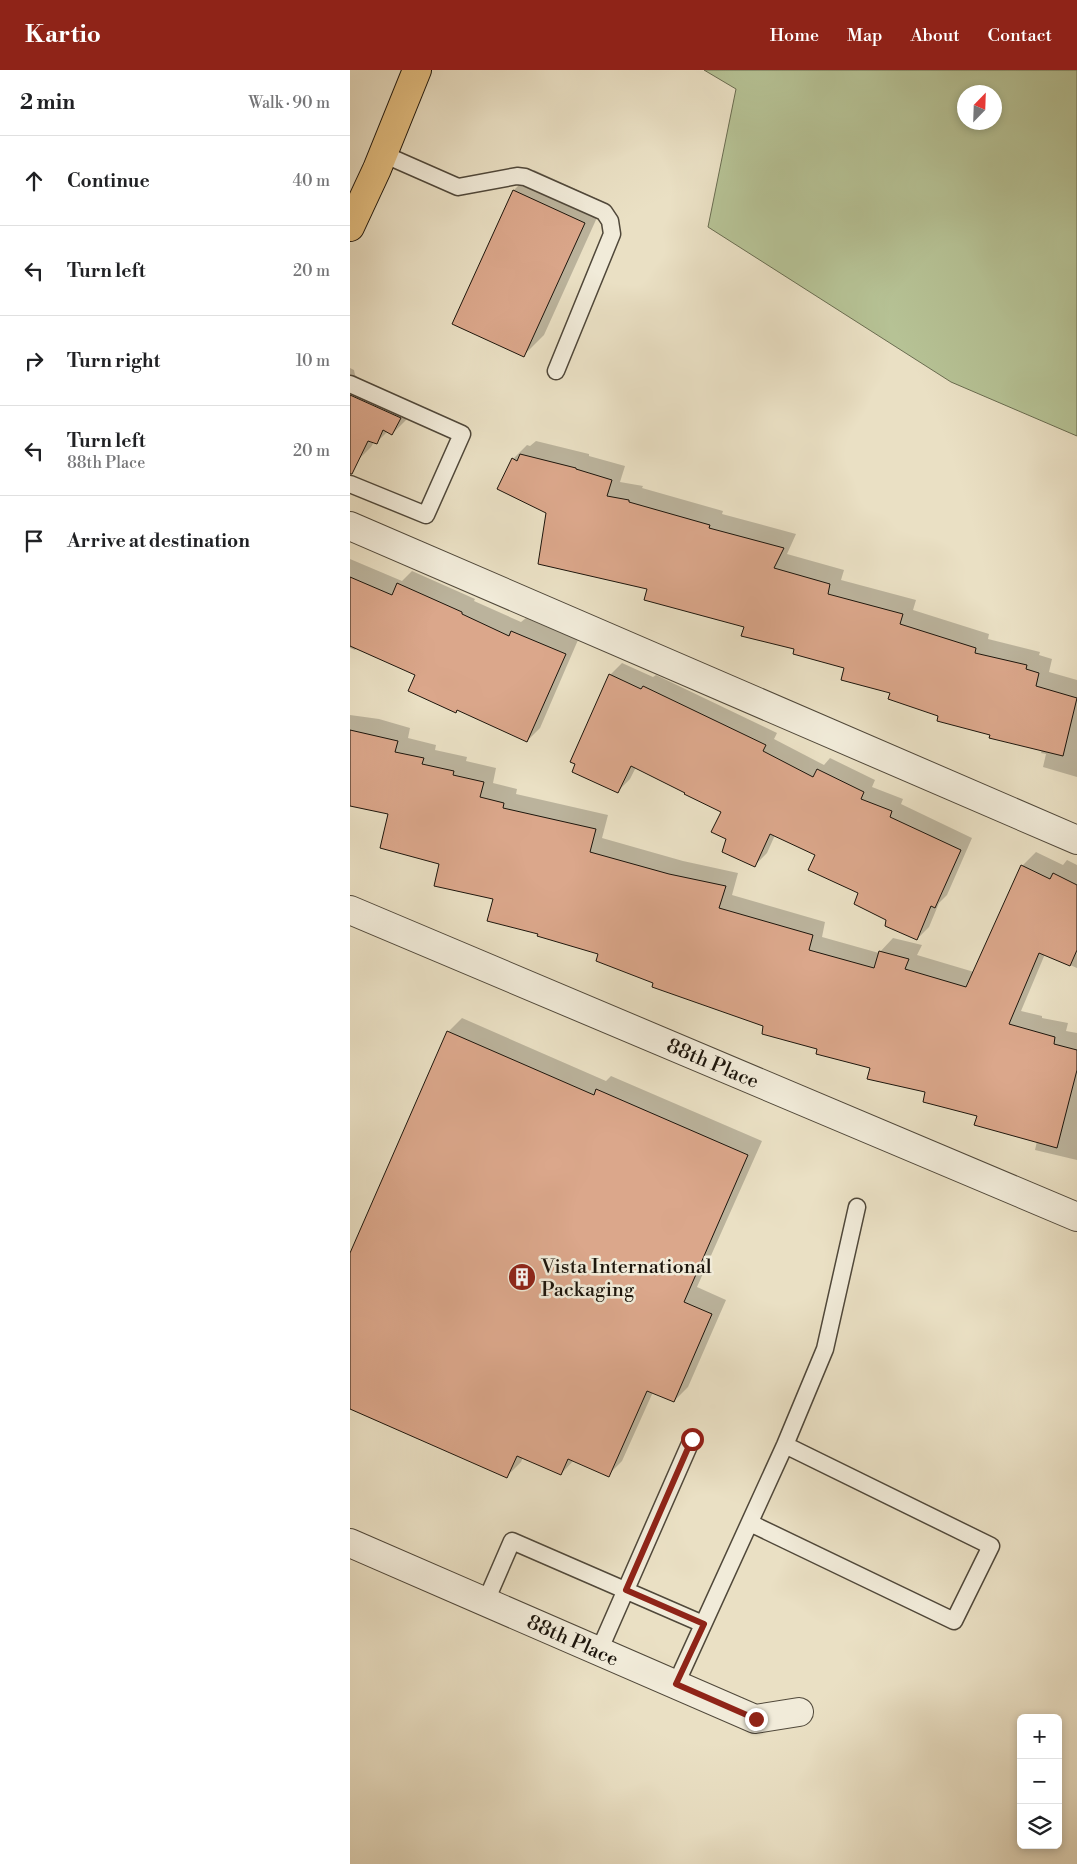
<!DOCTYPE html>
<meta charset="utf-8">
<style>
:root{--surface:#fff;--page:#f2f2f2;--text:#202124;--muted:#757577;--line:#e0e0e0;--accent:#8f2418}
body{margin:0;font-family:"Libre Bodoni",serif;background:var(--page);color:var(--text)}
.controls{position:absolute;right:15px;bottom:15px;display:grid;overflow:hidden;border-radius:8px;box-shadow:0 2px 8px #0003}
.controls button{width:45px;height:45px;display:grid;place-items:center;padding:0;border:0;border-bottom:1px solid var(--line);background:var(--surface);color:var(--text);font:25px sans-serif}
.compass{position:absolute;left:607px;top:15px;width:45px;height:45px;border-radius:50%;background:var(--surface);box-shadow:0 2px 8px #0003;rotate:23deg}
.stop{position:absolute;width:15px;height:15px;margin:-11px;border:4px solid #8f2418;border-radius:50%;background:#fff}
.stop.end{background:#8f2418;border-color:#fff;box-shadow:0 1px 5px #0008}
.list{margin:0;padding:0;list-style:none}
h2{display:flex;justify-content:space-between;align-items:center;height:65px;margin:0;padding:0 20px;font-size:21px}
h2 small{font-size:16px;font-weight:400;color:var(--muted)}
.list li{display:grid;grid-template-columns:32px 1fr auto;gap:15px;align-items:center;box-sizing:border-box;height:90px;padding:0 20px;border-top:1px solid var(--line)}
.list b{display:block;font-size:19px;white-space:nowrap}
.list p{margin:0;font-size:16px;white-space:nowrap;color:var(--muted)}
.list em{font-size:16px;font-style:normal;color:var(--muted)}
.icon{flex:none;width:28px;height:28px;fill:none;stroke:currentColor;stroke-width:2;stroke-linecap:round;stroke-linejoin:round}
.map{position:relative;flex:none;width:727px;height:1794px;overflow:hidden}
header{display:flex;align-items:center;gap:30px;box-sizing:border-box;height:70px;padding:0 25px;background:var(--accent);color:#fff}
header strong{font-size:24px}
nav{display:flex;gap:28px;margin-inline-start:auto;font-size:18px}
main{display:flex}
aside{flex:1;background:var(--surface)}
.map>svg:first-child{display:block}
.green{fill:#b6c295;stroke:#696c50;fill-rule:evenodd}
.shadow{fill:#0003}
.building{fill:#dba78b;stroke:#1c150c}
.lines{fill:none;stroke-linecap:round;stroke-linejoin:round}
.service-casing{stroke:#50483a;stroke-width:19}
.minor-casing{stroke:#50483a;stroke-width:30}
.primary-casing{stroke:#1c150c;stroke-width:30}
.service{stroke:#f1ebd9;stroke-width:16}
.minor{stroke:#f1ebd9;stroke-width:28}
.primary{stroke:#e5c082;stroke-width:28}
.route{stroke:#8f2418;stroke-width:6}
.labels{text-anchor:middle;stroke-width:5;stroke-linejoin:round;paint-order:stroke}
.street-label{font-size:20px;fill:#1c150c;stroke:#f1ebd9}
.poi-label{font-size:20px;fill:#1c150c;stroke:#f1ebd9;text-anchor:start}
</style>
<header>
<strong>Kartio</strong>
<nav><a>Home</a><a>Map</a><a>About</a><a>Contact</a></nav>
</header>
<main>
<aside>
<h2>2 min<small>Walk · 90 m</small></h2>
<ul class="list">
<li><svg class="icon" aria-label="ahead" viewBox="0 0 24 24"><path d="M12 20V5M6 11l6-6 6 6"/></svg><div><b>Continue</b></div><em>40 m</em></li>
<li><svg class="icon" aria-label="left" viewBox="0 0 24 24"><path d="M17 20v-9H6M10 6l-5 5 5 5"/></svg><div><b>Turn left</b></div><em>20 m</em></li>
<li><svg class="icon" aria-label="right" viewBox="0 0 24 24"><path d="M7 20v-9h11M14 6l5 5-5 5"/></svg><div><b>Turn right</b></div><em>10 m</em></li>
<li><svg class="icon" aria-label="left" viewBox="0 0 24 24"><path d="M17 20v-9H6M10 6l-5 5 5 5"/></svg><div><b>Turn left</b><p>88th Place</p></div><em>20 m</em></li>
<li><svg class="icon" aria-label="arrive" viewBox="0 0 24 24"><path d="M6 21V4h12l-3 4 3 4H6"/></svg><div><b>Arrive at destination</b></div></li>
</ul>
</aside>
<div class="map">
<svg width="727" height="1794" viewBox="0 0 727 1794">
<rect width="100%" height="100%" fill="#eae0c4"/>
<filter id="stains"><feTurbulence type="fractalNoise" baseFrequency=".004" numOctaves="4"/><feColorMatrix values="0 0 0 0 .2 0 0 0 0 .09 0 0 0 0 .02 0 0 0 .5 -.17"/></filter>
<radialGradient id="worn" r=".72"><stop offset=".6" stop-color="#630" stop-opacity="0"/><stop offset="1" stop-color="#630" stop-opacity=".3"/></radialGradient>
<path class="green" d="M354,0H727V366L601,312L358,157L386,19ZM614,22H644V52H614Z"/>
<path class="shadow" d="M184,100L254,132L194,265L174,285L104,253L164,120Z
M0,298L4,300L5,305L10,309L64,333L56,350L42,364L38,361L27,372H24L21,377L7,391L0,388Z
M186,371L239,384V386L275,396L270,412L293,416L292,418L373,441L372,444L446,464L437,484L494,500L491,510L566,530L563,540L639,564L638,569L690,582L689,585L702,589L699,602L727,610V707L693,697L696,684L691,683L692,680L641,664L589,645L496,598L299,518L198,442L163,389L177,375L180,376Z
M0,489L52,511L62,501L125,529L124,531L171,552L176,548L228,570L190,658L177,671L108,639L106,641L67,604L7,578L5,580L0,578Z
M272,593L303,607L306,605L427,663L424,669L474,695L480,688L525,710L522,717L553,729L551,734L622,768L597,825L589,833L579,857L567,869L538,849L466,784L425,765L417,783L405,795L378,769L372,741L286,697L280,709L268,721L260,605Z
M0,645L29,649L60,658L58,668L86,675L85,680L117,687L116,691L146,698L143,713L167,719L166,724L258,745L252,768L333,791L388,803L382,825L475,852L472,867L529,883L543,868L572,875L567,885L624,902L672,796L686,782L713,795L717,790L727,795V898L695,884L671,941L692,946V948L718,953L716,961L727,963V1090L685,1080L687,1071L522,997L469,978L304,912L249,883L189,863L144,828L90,793L40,743L0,735Z
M112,948L256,1011L261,1006L412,1071L347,1217L376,1230L338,1317L324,1331L303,1322L272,1391L258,1405L224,1390L211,1404L173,1387L171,1392L157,1406L0,1338V1186L98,962Z"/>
<path class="building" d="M163,120L235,153L174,287L102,254Z
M0,325L51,348L42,365L33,360L27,374L18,371L2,404H0Z
M170,384L226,398V399L262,410L257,426L279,430V432L360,455L359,458L434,478L424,498L480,514L478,524L553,544L550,554L626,578L625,583L677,595L676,599L689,603L686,616L727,628L713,686L639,668L640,665L587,651L588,646L538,629L540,623L491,610L494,598L443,584L444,579L391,566L394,557L294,530L297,519L188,494L196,443L147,419L162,388L167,391Z
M0,507L42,525L47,513L112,542V544L159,566L161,561L216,584L177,672L107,640L106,643L58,621L65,605L0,576Z
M259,604L291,619L293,616L416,675L413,681L463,707L467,699L514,722L511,729L542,741L540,747L611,780L585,838L581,836L567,870L535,856L536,850L504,834L508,823L458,800L465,785L420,764L405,797L372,782L376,769L361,762L371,742L334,724L335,723L281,696L268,723L222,702L225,694L220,692Z
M0,660L48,671L45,682L74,688L72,694L104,701L103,705L134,712L130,727L154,733L153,738L246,759L240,782L319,804L376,816L369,838L463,865L459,880L524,898L529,881L559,889L555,899L616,917L671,795L700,809L703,803L727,815V880L720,896L689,883L659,954L705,967L704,974L727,980V1000L707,1078L624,1055L627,1046L573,1032L575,1022L517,1009L520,998L466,984L467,979L412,964L413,956L302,917L303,913L246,891L248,884L187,866L188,864L137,851L143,829L84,816L89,794L30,778L38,744L0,736Z
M97,961L244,1025L246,1019L398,1085L334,1232L362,1244L324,1332L297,1321L259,1407L218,1389L211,1405L167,1386L157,1408L0,1339V1183Z"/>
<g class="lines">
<defs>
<path id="service" d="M33,84L108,117L167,106L175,107L254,142L260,151L262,164L206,301
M0,314L112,364L76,445L0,414
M400,1453L604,1551L641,1476L435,1375
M136,1531L162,1471L353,1554
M249,1581L342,1369
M326,1614L435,1375L475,1279L507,1137"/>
<path id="minor" d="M0,456L727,770
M0,840L727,1147
M0,1473L405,1649L449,1642"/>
<path id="primary" d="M0,157L27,99L67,0"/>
</defs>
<use href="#service" class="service-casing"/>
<use href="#minor" class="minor-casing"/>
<use href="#primary" class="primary-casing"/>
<use href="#service" class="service"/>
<use href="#minor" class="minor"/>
<use href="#primary" class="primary"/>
</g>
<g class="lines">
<path class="route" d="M342,1369L276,1520L354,1554L326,1614L406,1649"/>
</g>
<defs>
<symbol id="building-disc" viewBox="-11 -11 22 22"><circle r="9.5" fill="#8f2418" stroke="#f1ebd9"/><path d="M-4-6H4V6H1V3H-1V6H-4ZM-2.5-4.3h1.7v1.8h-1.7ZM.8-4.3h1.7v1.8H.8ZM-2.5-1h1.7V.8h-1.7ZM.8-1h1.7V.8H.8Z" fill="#fff"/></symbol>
</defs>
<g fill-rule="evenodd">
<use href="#building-disc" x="156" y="1191" width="32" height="32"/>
</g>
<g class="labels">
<g class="street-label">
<text transform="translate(363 993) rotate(23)" y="7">88th Place</text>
<text transform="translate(223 1570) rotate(24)" y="7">88th Place</text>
</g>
<g class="poi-label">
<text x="191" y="1203">Vista International<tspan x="191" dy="23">Packaging</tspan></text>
</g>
</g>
<rect width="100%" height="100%" filter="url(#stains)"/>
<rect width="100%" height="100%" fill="url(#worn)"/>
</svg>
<div class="controls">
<button>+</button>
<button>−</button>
<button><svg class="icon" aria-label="layers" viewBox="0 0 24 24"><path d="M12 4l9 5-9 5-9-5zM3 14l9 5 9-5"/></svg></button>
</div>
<svg class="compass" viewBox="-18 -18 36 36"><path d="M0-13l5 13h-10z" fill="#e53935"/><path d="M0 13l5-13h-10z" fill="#757577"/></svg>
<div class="stop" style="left:342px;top:1369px"></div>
<div class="stop end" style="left:406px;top:1649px"></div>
</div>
</main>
